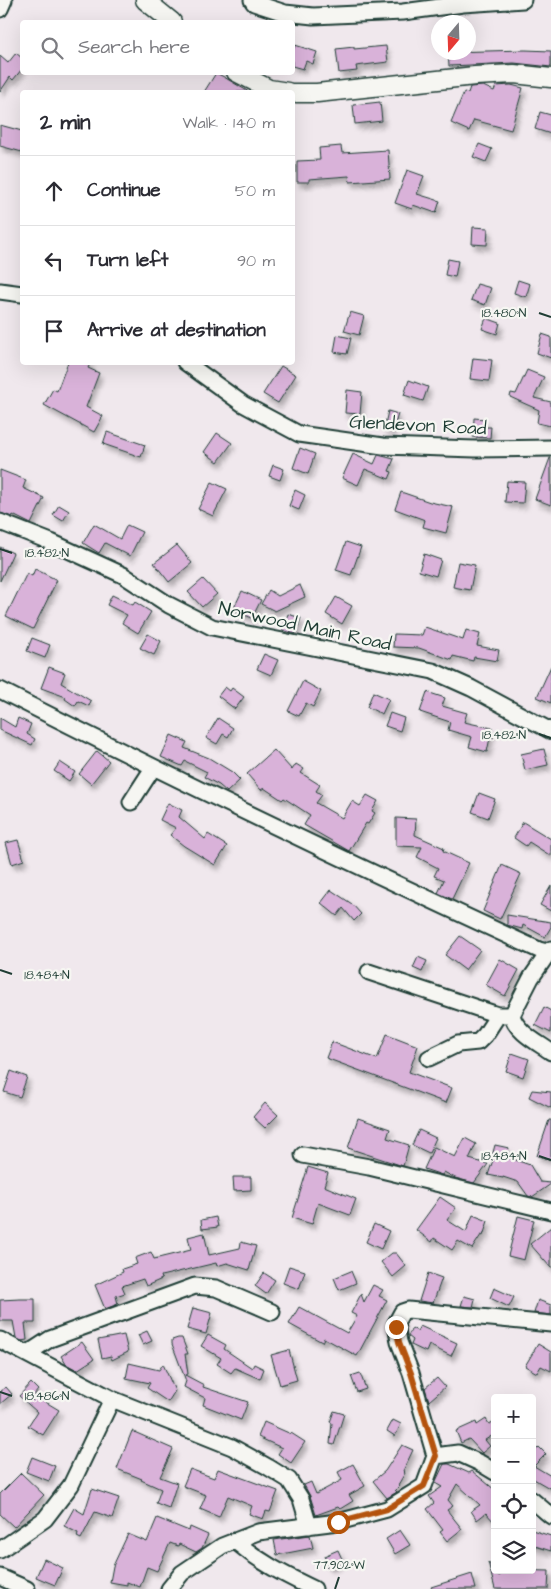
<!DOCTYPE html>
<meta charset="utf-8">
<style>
:root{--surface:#fff;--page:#f2f2f3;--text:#2b2b33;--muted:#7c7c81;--line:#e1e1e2}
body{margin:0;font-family:"Architects Daughter",sans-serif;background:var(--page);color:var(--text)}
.controls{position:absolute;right:15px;bottom:15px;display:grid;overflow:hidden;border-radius:5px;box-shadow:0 5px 20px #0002}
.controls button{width:45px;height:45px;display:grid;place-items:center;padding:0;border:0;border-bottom:1px solid var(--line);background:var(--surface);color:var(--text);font:25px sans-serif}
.compass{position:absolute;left:431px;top:15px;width:45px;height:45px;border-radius:50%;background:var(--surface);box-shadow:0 5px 20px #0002;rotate:199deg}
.stop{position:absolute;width:15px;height:15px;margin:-11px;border:4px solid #b45309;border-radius:50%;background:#fff}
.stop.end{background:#b45309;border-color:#fff;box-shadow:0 1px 5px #0008}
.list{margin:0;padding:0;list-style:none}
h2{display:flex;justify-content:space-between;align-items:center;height:65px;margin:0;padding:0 20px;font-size:21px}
h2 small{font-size:16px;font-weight:400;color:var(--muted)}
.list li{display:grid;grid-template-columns:32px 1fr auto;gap:15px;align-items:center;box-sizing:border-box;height:70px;padding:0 20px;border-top:1px solid var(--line)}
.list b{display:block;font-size:19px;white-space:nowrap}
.list em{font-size:16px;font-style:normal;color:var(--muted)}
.icon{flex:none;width:28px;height:28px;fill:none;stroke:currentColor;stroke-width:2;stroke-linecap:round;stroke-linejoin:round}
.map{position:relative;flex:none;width:551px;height:1589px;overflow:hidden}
.search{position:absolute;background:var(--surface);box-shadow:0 5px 20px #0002;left:20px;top:20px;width:275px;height:55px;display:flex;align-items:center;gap:12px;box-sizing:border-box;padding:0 18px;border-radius:5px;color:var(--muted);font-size:19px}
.panel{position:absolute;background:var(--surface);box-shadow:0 5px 20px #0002;left:20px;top:90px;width:275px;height:275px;border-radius:5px}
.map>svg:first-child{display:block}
.building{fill:#d9b2d9;stroke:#1f3d34;filter:url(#shadow)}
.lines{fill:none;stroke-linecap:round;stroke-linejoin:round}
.minor-casing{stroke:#1f3d34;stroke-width:19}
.tertiary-casing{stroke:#1f3d34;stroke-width:21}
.minor{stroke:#f6f6f2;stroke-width:15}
.tertiary{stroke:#f6f6f2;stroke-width:18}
.route{stroke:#b45309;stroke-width:6}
.ticks{fill:none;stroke:#1f3d34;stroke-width:2}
.labels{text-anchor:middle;stroke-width:4.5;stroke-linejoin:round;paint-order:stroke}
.street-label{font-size:19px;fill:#1f3d34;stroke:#f6f6f2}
.ticks-label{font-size:12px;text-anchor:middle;fill:#1f3d34;stroke:#f6f6f2;stroke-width:4.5;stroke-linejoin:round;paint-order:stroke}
</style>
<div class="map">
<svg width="551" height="1589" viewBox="0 0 551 1589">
<defs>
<filter id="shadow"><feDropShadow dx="3" dy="5" stdDeviation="2.5" flood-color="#0004"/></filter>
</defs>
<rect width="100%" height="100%" fill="#f0e8ed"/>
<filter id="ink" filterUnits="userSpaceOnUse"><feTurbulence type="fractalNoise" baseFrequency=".02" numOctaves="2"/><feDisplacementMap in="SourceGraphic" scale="10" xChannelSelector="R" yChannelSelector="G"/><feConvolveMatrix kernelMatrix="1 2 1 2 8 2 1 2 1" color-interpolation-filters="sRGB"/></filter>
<g filter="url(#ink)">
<path class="building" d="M295,45L317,52L313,64L306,61L303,69L292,66V53Z
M386,46L388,62L356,66L357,71L339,73L336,49L354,47V49Z
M525,50L551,51V67L514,63L449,66L448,52Z
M16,53L22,58V69L13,80L10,77L0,92V56L8,63Z
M216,73L224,77L249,92H204Z
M511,85L523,88L511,130L474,120L469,131L451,123L464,92L468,93L470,87L483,86L494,91L496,86Z
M380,102L382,121L355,124L353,105Z
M540,112L551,115V134L535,129Z
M0,125L22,131V152L0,146Z
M479,144L492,149L486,162L473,157Z
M341,146L342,153L388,150L390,179L350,182L349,176L309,179V182H297V161L320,160L319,148Z
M407,170L424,176L417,194L440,201L436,213L413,205L412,209L395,203Z
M473,227L488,228L487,245L472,244Z
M448,259L458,261L455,277L445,275Z
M518,280L530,284L526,297L514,293Z
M477,284L491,288L485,305L471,300Z
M350,312L364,316L359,335L344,331Z
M486,318L500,323L497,334L482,329Z
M542,334L551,337V358L537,353Z
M337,335L351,338L347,354L334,352Z
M473,358L492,360L489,381L470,379Z
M68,362H91L88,368L99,373L86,407L103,416L94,432L44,405L53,389L57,391Z
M281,366L296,375L278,403L263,394Z
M527,370L544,377L534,398L551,402V426L537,423L539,410L510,397L511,393L516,394Z
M409,380L428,387L423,401L404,395Z
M347,390L362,392L360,414L345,413Z
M388,411L398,414L393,431L384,429Z
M474,418L485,419L484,427H491L490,438L473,437Z
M107,432L145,445L141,457L103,444Z
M217,433L232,443L218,462L204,452Z
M300,448L315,454L308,474L293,468Z
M353,454L374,464L378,455L394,459L389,471L392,472L389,479L365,469L358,485L342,478Z
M550,458H551V505L535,499Z
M273,465L284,469L280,480L269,476Z
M0,470L26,480L23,488L44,498L31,524L13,515L12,517L0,513Z
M507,481L525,482L523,503L505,502Z
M212,482L227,489L213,516L198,509Z
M295,490L305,495L299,510L289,506Z
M401,492L430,502L453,507L446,533L423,527L425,520L395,509Z
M59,505L69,511L63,521L53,515Z
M94,524L120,539L127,525L142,532L130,556L105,543L99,553L83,543Z
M346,542L361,547L351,575L336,570Z
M177,545L192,563L169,582L154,563Z
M0,547L13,553L0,581Z
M424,554L441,560L436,576L419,571Z
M458,562L475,565L470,590L453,587Z
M35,569L57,580L33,629L6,616L27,573L32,576Z
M203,579L217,594L202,607L188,592Z
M300,585L305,597L275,611L261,604L269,590L278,596Z
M242,591L261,600L252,618L233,610Z
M112,595L133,605L135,602L151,612L138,633L122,623L127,615L107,605Z
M336,597L352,606L342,624L326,614Z
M288,614L301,618L295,634L282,630Z
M425,627L463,640L466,630L480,634L477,646L499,650L497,661L474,657L473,661L453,656L452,660L419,648L393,647L394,634L422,635Z
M148,634L161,641L154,655L140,648Z
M32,638L50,645L45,658L27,651Z
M264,654L278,660L271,675L257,669Z
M551,666V703L537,697Z
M49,667L65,673L61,683L91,701L89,706L78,701L75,706L65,699L66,697L41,688Z
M303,681L321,691L313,707L306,703L299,716L288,711Z
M225,687L230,691L232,688L244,697L235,709L218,696Z
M373,692L389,699L382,714L367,707Z
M427,692L445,698L442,706L467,713L464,722L492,728L487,752L469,747L472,737L448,730L450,722L420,712Z
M390,713L404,718L400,731L385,726Z
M0,718L15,727L18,718L31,724L27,734L35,739L32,745L0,730Z
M218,718L233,728L228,737L223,734L217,744L206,738Z
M171,735L187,742L184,748L209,758L232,772L240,780L227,792L219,785L204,777L207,772L185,761L182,766L161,757Z
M544,749L548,765L525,770L521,754Z
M274,750L292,770L296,764L304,769L301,773L320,785L316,791L322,795L316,803L342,818L352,801L360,806L367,795L378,801L372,811L375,813L368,824L366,823L349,851L304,825L310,815L284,798L282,800L264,788L261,790L247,774Z
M97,751L109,761L91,784L79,774Z
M60,762L75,772L69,781L54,771Z
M479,793L495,799L488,818L472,812Z
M168,803L182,810L179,817L205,839L208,834L227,846L215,865L184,846L170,835L176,828L160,820Z
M396,818L416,819L415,835L444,848L443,851L469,863L452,899L438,893L444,880L434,876L438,868L417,857L422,847L396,846Z
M523,822L551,839V856L529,842L526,846L514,838Z
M18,840L24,860L12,864L6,843Z
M502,865L521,874L500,919L483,911Z
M551,886V911L540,905Z
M331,890L352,904L361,914L354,921L343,908L337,916L321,903Z
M507,915L551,922V927L545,937L523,925L522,929L507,925Z
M460,936L480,950L465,970L445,955Z
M418,957L427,961L422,972L413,968Z
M500,959L519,970L505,996L486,985Z
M544,1007L551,1011V1033L535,1025Z
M387,1034L418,1046L409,1072L452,1088L446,1103L326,1058L332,1042L377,1059Z
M512,1053L529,1059L523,1077L506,1071Z
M11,1071L27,1077L20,1097L4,1092Z
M532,1090L551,1092V1108L529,1097Z
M265,1103L278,1115L265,1128L253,1117Z
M358,1118L390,1129L387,1138L409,1145L403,1166L348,1148Z
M549,1120H551V1160L537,1156Z
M419,1130L436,1138L429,1153L412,1145Z
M465,1138L476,1144L469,1159L488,1164L474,1183L455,1178L444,1172L442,1175L424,1169L434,1147L455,1157Z
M495,1145L509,1148L507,1157L530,1165L540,1182L551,1183V1184L532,1197L528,1196L518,1182L503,1177V1178L488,1175L494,1157L492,1156Z
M308,1167L328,1173L324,1186L356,1199L350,1215L318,1203L312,1224L292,1218Z
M233,1177H251V1190L234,1191Z
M440,1197L456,1208L447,1220L466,1232L473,1215L488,1221L483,1236L481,1235L472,1249L458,1241L452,1250L434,1238L432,1242L416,1230Z
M518,1216L534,1220L524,1260L508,1256Z
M216,1217L218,1227L202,1229L201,1220Z
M374,1224L389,1231L381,1249L366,1242Z
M551,1227V1268L530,1244Z
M204,1233L209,1255L240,1248L241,1242L256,1246L249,1270L227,1263L217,1266L216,1263L161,1276L162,1279L146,1286L143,1279L122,1286L125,1293L116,1296L118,1304L105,1309L95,1285L123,1272L122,1269L137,1264L135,1258L151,1252L154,1259L191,1250L188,1237Z
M392,1253H396L406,1266L393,1277L381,1262Z
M289,1266L305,1271L299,1289L283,1283Z
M351,1271L356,1283L339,1290L334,1278Z
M264,1273L275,1280L266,1294L255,1286Z
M428,1273L442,1278L433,1303L419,1301Z
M373,1285L383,1290L379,1296L387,1300L357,1356L324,1338L322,1342L289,1324L299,1307L347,1333L357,1316L351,1313L361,1294L364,1302Z
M494,1288L514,1297L509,1307L490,1298Z
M464,1296L475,1299L473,1307L461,1306Z
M20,1299H35V1323H25L27,1340L21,1341L16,1338L13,1321H0V1300Z
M538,1300L551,1305V1315L534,1313Z
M193,1308L212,1313L206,1334L187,1329Z
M420,1326L457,1343L451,1356L429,1345L426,1352L411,1345L413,1340L408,1336L412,1328L417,1331Z
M147,1331L152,1341L143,1345L138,1335Z
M124,1335L128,1352L112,1360L111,1356L102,1358L98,1340Z
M208,1335L226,1345L224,1349L252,1368L254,1364L264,1369L260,1379L235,1368L231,1373L217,1364L221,1358L201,1346Z
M178,1338H182L188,1354H185L188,1374L185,1375L204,1385L203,1387L248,1402L241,1420L203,1405L205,1398L184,1387L186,1381L172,1344V1340Z
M82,1342L94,1359L77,1370L66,1364L61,1356Z
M538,1344L551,1352V1371L541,1366L537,1373L525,1366Z
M289,1350L297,1380L280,1385L271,1355Z
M129,1363L159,1370L163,1364L175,1391L168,1402L147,1388L150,1383L126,1378Z
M360,1373L366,1389L357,1392L351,1376Z
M437,1378L445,1387L429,1401L425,1388Z
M31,1383L38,1390L34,1395L59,1410L43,1435L28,1426L37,1412L19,1396Z
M6,1387L12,1394L0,1404V1391Z
M334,1411L344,1414L334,1445L330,1444L332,1423L330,1422Z
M486,1419L489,1424L495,1421V1434L485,1440L490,1446L482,1453L469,1439L461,1443L456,1431L476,1422L477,1425Z
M393,1420L401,1424L395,1436L387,1431Z
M264,1422L291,1434V1433L305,1442L291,1463L278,1454L282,1448L258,1437Z
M132,1431L173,1449L160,1477L177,1483L169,1508L156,1503L161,1489L141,1480L142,1479L117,1469Z
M402,1445L413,1450L403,1471L405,1473L398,1485L399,1486L395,1490L397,1492L387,1498L373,1481L385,1471Z
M539,1447L546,1454L534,1466L551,1476V1489L532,1478V1454Z
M32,1457L55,1466L49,1481L26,1472Z
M353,1464L365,1486L349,1495L353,1501L340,1509L338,1507L316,1515L310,1496L304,1485L311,1482L316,1494L342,1480L338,1472Z
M444,1464H449L469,1473L472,1471L495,1490V1523L486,1513L477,1520L471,1511L480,1505L457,1484L448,1500L453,1506L447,1510L462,1529L447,1541L440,1532L443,1530L427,1509L434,1503L429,1496L442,1487L435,1483Z
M190,1469L214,1478L218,1469L278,1491L270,1512L266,1511L263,1519L249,1514L252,1506L228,1496L219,1517L200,1509L206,1495L183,1486Z
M21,1473L44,1495L14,1527L0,1514V1494Z
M92,1489L119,1498L112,1518L95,1512L81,1539L77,1537L78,1533L64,1526L74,1508L84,1514Z
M157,1518L189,1531L190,1527L208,1535L202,1548L196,1552L179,1544L178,1546L170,1543L157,1571L147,1567L140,1587L127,1582V1585L110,1582L113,1566L128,1534L147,1542Z
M400,1530L410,1545L395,1554L386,1539Z
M532,1530L551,1536V1551L532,1545Z
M310,1535L313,1548L277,1555L274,1540Z
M338,1550L342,1559L339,1560L340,1562L329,1567L324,1556Z
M44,1559L63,1568L55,1585L36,1577Z
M488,1562L499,1576L507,1570L549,1571L548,1589H495Z
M472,1574L476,1589H432L431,1587Z"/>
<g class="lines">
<defs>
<path id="minor" d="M252,0L254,3L285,13L313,16L403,12L463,4L523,0
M0,9L4,0
M0,291L22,294
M185,362L243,404L299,434L383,446L475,449L551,448
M0,522L51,542L123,575L169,605L212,627L433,671L471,688L551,731
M0,690C178,781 358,867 539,950L551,953
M131,802L153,768
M551,949L531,978L512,1015C516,1032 537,1042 551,1052
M369,972L498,1015H512
M429,1058L458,1044L478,1042L485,1035L498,1015
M303,1155L369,1167L551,1211
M0,1340L112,1399L232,1447L268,1467L289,1480L301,1499L309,1526
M27,1354L50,1339L195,1286L216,1288L272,1312
M435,1456L458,1453L480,1463L495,1472
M532,1500L551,1516
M235,1541C261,1563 283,1574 314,1589
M0,1550L45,1519L71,1485L112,1399
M0,1577L27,1589
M169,1589L182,1573L222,1546L258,1532L338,1522L387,1509L424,1486L435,1456L411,1373L399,1342L396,1323L402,1312L408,1310L551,1324"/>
<path id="tertiary" d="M145,0L172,22
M236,72L269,89L288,92
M292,93H317L475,76L514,74L551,78"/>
</defs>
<use href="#minor" class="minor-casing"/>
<use href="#tertiary" class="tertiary-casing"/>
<use href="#minor" class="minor"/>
<use href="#tertiary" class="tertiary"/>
</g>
</g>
<g class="lines" filter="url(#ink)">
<path class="route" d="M338,1522L387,1509L424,1486L436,1456L411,1373L399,1342L396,1327"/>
</g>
<path class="ticks" d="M539,313L551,317M0,549L12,553M539,734L551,738M0,970L12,974M539,1156L551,1160M0,1392L12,1396M335,1589L339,1577"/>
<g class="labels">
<g class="street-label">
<text transform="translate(418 424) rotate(3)" y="7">Glendevon Road</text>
<text transform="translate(305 625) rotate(12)" y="7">Norwood Main Road</text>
</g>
</g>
<g class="ticks-label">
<text x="504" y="317">18.480°N</text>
<text x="47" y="557">18.482°N</text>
<text x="504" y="739">18.482°N</text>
<text x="47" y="979">18.484°N</text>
<text x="504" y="1160">18.484°N</text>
<text x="47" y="1400">18.486°N</text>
<text x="339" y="1569">77.902°W</text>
</g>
</svg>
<div class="controls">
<button>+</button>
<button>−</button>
<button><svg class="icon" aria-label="locate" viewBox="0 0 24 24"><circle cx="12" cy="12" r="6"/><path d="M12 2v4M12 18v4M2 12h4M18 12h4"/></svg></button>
<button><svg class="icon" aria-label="layers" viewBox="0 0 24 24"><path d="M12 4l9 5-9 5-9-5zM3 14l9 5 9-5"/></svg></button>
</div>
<svg class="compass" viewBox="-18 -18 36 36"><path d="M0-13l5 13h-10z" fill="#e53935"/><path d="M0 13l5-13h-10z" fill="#7c7c81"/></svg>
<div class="stop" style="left:338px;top:1522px"></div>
<div class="stop end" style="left:396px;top:1327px"></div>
<div class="search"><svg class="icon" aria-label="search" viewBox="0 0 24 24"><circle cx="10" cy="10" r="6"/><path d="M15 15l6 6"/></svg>Search here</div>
<section class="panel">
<h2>2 min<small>Walk · 140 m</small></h2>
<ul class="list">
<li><svg class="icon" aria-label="ahead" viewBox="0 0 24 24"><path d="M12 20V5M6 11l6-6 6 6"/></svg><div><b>Continue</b></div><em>50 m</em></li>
<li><svg class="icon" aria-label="left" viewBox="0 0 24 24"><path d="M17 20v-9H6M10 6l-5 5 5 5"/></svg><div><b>Turn left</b></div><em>90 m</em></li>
<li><svg class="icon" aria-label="arrive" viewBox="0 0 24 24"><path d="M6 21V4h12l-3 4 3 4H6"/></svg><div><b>Arrive at destination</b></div></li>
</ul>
</section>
</div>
